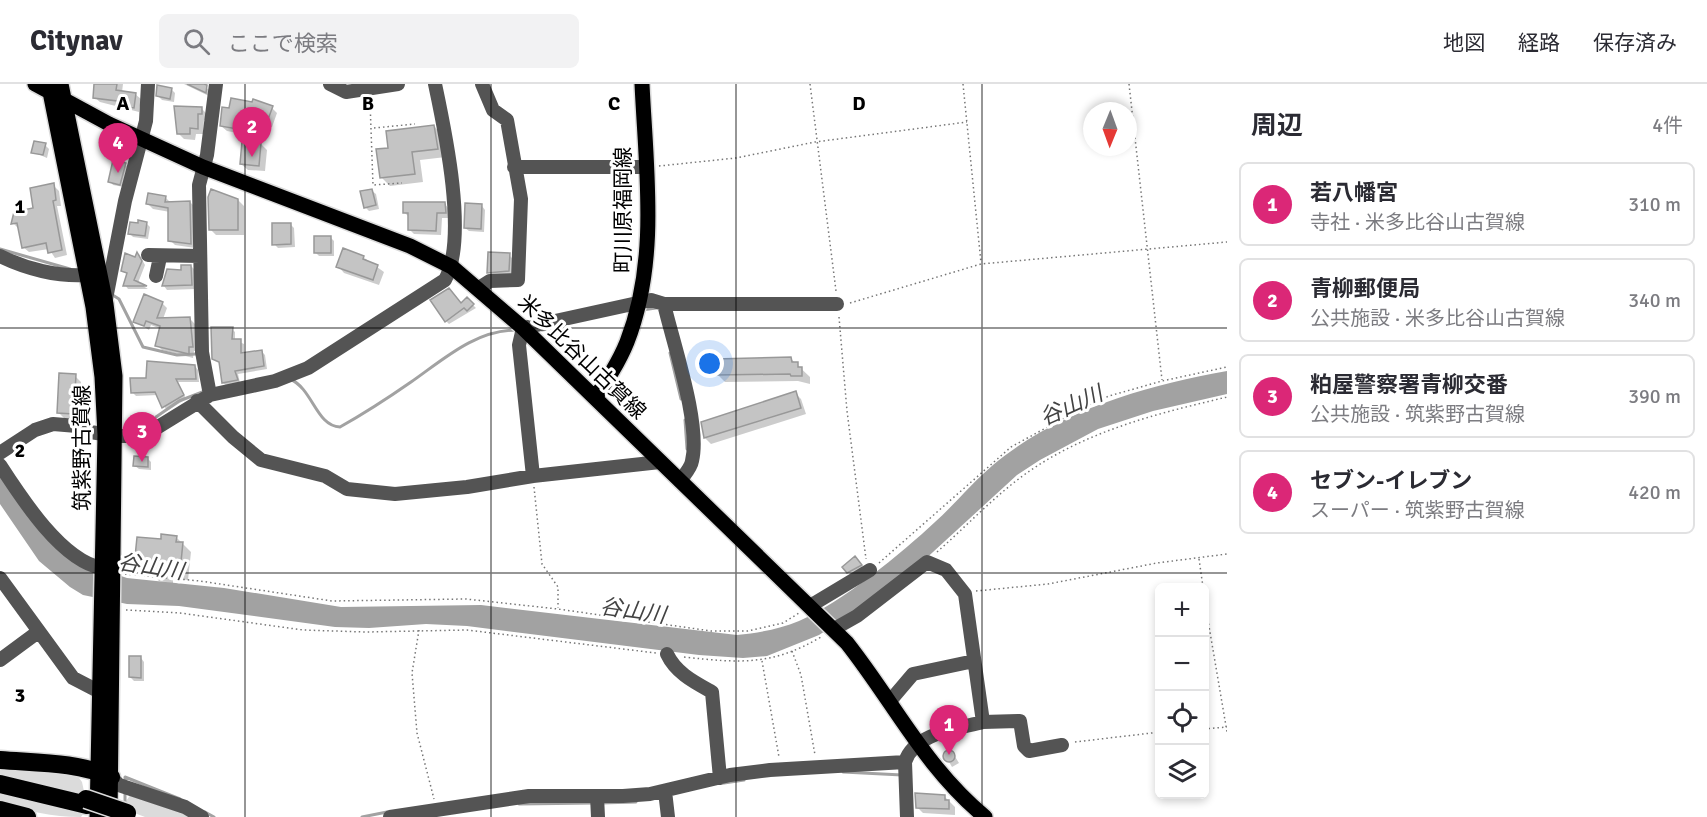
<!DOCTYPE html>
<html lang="ja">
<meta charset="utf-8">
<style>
:root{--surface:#fff;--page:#f2f2f3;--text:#2b2b33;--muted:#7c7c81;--line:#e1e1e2;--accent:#db2777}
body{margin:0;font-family:Signika,"Noto Sans JP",sans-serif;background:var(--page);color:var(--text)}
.controls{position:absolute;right:18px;bottom:18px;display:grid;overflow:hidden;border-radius:9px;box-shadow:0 3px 9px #0003}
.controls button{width:54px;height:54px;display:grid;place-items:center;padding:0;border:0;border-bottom:2px solid var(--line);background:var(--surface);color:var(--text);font:30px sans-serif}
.compass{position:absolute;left:1083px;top:18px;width:54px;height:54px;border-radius:50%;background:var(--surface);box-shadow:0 3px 9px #0003;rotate:181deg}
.you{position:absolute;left:710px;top:280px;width:21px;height:21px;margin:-15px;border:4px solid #fff;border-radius:50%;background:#1a73e8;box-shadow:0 0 0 9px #1a73e833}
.badge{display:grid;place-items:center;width:39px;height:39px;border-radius:50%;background:var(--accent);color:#fff;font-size:20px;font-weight:700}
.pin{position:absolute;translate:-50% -50px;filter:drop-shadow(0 2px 3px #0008)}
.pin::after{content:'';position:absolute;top:32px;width:21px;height:18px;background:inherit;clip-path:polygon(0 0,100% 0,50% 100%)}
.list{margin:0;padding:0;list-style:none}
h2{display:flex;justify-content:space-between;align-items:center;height:78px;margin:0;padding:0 24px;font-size:26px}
h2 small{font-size:20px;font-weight:400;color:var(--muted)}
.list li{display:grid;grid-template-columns:39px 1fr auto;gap:18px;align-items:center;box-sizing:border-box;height:84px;margin:0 12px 12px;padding:0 12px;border:2px solid var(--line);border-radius:9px}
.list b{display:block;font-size:22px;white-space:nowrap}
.list p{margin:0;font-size:20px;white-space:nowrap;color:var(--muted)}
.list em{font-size:20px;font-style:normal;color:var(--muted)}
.icon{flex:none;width:33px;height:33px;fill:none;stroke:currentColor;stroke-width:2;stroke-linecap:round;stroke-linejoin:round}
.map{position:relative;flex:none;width:1227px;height:733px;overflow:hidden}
header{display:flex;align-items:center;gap:36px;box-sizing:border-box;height:84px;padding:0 30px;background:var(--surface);border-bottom:2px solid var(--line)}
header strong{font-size:28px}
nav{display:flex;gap:33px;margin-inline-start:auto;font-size:21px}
.search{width:420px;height:54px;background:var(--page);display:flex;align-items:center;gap:15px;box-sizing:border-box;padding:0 21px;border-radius:9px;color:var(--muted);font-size:22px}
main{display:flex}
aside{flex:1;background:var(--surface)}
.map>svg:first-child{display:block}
.green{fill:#dbdbdb}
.water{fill:#a2a2a2}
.shadow{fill:#0003}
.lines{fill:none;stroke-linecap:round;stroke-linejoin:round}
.stream{stroke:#a2a2a2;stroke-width:3}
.building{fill:#c4c4c4;stroke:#989898;stroke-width:1.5}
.major-casing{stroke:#dbdbdb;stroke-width:18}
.highway-casing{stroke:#dbdbdb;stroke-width:21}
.path{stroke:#767676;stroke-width:1.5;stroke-dasharray:1.5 3;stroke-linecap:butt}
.minor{stroke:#545454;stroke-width:14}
.major{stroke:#000;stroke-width:15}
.highway{stroke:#000;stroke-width:18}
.highway-bridge-casing{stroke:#dbdbdb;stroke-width:21;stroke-linecap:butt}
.highway-bridge{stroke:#000;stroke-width:18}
.grid{fill:none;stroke:#000;stroke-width:1.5;stroke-opacity:0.55}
.labels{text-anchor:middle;stroke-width:6;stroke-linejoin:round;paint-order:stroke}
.street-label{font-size:21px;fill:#000;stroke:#fff}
.water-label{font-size:22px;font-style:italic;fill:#434343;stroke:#fff}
.grid-label{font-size:20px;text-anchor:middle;font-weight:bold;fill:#000;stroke:#fff;stroke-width:6;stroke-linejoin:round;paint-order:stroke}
</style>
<header>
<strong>Citynav</strong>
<div class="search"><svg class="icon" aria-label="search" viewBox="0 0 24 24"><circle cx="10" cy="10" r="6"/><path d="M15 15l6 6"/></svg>ここで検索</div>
<nav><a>地図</a><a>経路</a><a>保存済み</a></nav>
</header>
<main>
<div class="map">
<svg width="1227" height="733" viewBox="0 0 1227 733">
<rect width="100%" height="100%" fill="#fff"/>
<path class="green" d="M0,681L77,691L82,698L85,712L0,692Z
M0,704L85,727L81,733C52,733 28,727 0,719Z
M131,710L195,733H145L124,725V720Z"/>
<path class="water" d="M1227,287V310L1153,327L1098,345L1040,376L1017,391L921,479L845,534L819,551L767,572L743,574L699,571L467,542L426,540L369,544L335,543L179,522L127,520L83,511L70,503L39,477L0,420V388L45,449L115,490L127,494L224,504L341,523L481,521L737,551C759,549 779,545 799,537C841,519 902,469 935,438C955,420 973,398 993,381C1059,326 1145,302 1227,287Z"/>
<path class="shadow" d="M96,0H123L122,8L135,10L141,15L139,28L100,18L94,13Z
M184,0H201L212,8L211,13Z
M171,5L175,9L174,18L162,16L158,12Z
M201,24L207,30V36H204L203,50H196L195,56L184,55L178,49Z
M272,24L277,29L272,43L251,35L248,51L227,47L221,42L223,25Z
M434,42L442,51L446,73L420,76L423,98L390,102L382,94L390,65Z
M261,60L267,66L265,87L248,86L241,80Z
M45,61L49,65L47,74L33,68Z
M125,80L129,84L124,103L113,101L110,97Z
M53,101L59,107L61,122H57L67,171L55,174L49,165L29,168L23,163L18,144L13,139L35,125Z
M372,107L376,110L379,125L369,127L365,123Z
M165,113L171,119L190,118L195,123V164L175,161L170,156V128L153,125L148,120Z
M238,116L244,122V151H216L210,145Z
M444,119L449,125L450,134H442L441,151L414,150L409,145L410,134L404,128Z
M482,122L485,126L484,148L469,147L465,144Z
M146,139L150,143L148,155L133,153L129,149Z
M290,140L294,144L295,163L278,164L274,160Z
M330,153L334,157V172H319L315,168Z
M139,170L145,181L138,199L148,205H128L125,201L128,191L122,186Z
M509,171L515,177V193L495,194L489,188Z
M363,173L384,188L379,201L344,189L338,182Z
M191,182L195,186V205L167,206L164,202L168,187H183Z
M467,215L476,224L449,240L446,237Z
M162,219L167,224L163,235H190L195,240L197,267H194L193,274L162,266L157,261L161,245L151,241L149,246L135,237Z
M232,245L235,248V256L244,260V270L261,267L265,271L267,285L238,290L240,299L227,302L223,299L221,279L214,274Z
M791,275L810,293V300L798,297L725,298L717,290Z
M195,282L198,286L199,298H178L186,315L167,327L158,311L136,312L132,308L147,295Z
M75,292L81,298L79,335L64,334L58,328Z
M795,309L801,315L806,330L711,360L705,354L703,339Z
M147,374L151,378V386L139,385L135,382Z
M176,453L191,468L188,496L173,494V499L159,497L154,492L144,491L136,483L162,457Z
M859,478L864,485L852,492L848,488Z
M141,574L144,578V597H134L130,593Z
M951,666L959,679L952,683L944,669Z
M944,712L955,723V731L923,729L917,723Z"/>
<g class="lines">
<path class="stream" d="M0,165L70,185
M111,210L119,215L143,263L177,271L196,270
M642,226L656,224
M542,246L565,242
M670,269L681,315
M290,295C313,305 316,342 340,343C365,329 388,314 411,298C444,275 475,246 517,246
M156,333L179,317L205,307
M685,336L687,365
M843,688L902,691
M125,698V693L180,715
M724,699L744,696
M600,719L636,718
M519,720L594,719
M125,722V708
M205,728L214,733
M362,733L387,728"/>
</g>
<path class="building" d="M94,0H117L116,6L136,9L134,24L116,21L117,17L93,14Z
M187,0H204L207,1L206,9Z
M157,1L172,4L170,15L156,12Z
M231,14L252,18L253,15L273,22L267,38L246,31L243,46L220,42L222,23L229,24Z
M174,22L202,23V30H198V45L190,44V50H177Z
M434,41L438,65L412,68L415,90L380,94L376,65L388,64L386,47Z
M34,57L46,59L43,71L31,69Z
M242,57L261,59L259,82L240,80Z
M113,76L126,79L120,101L108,98Z
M54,99L56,116L53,117L62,166L48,169L46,159L22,164L17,139L11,140L14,128L33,124L30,104Z
M211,105L238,115V146H209L208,113Z
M372,105L376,121L364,124L360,107Z
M148,109L166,112L165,118L190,117L191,160L168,157V124L146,120Z
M403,118H445L446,129H437L436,147L408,146V129H403Z
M465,119L482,120L481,145L464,144Z
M138,136L147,138L145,152L128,150L130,138L138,139Z
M272,139H291V160L272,161Z
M314,152H331V169H314Z
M343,164L364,172L363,175L378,181L373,196L336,183Z
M137,168L142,177L134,196L147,202H123L127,189L121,187L125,169L135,173Z
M488,168L510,169L509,187L487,189Z
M181,181H191L192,201L162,202L167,185L181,186Z
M449,204L461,219L467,213L474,220L467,227L464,224L445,238L430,216Z
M144,210L163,218L157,234L190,233L193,263H189V270L155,262L160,242L146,237L144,242L133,238Z
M211,243H233L232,255H241V269L262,266L264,282L235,287L238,296L222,299L219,278L212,275Z
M791,273L792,278H798V283H802V292H791L790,290L716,291L715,275Z
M147,277L195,281L196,295H176L184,311L162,324L155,308L131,309L130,294H146Z
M59,289L76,290L74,330L57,329Z
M796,307L801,324L704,354L701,338Z
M134,372L148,373V383L133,382Z
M161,450L177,452L176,458H183L180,488L165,487V491L149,489V485L134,483L137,453L161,455Z
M855,472L862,481L847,489L842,483Z
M129,572H141V594L129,593Z
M943 672a6 6 0 1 1 12 0a6 6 0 1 1-12 0Z
M915,709L945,711V716H949V725L916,724Z"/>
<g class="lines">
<defs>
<path id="major" d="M35,0L109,40L203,83L410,162L452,183L523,244L847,559C895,620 924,682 985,733
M61,0L106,220L115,292L110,733
M49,3L93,223L102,293L105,351L97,733
M595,314C607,296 619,278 627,258C659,176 646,86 642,0"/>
<path id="highway" d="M0,676C37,679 77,678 111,693
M0,700L87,721
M0,726L27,733"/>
</defs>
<use href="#major" class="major-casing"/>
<use href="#highway" class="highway-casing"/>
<path class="path" d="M810,0L836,207
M963,0L981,179
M1129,0L1162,296
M370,17L373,101L402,99
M374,44L415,40
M659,82L736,74L815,58L967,38
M850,219L981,180L1227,158
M839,233L847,327L866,475
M534,403L542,480L558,503V524
M937,468C969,440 999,407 1034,384C1093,345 1160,329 1227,313
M1199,475L1203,503
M879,479L1011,363L1086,322L1109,312L1162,297L1227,283
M125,490L200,497L332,517L466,515L558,525L711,547H748L783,539L799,529
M976,507L1048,500L1157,479L1227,470
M1204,513L1227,648
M126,526L180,529L303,546L366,548L467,546L656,569
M419,546L412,589L417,649L434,715
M792,567L801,591L815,671
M684,573C739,579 772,582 821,553
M762,577L779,673
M1204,645L1227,643
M1075,658L1160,648"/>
<path class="minor" d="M330,0L346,8L398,0
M514,83H646
M148,171L200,172
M0,172C26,185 58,193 87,191
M156,192L160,173
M479,204L490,197L518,196L521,115L507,36L493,26L482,0
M106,215L125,117L146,37L148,0
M664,220C673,259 701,340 692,377C691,384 684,391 680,397
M210,311L202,268L199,101L207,71L216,0
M197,317L233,353L261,376L325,392L347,405L395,410L467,403L533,392L660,378
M0,369L35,346L53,340L77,342L90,348L117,352H129L158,343L210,311L275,297L308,284L445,196C468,154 445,47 435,0
M0,381C22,415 62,477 102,484
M533,392L519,261L523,244L651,216L664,220H837
M0,494L73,594L100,608
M810,522L870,486
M834,545L857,532L927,478L946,486L965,510L983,638C957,645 914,649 905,678L907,733
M667,570C676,589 694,598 712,608L720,694
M0,576L38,548
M890,617L913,590L974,577
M983,638L1020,637L1024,662L1029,667L1062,661
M111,693L119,701L185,723L202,733
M665,707L668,733
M597,712L598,733
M390,733L529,712H623L650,710L730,691L770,686L905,678"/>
<use href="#major" class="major"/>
<use href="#highway" class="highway"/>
<defs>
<path id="highway-bridge" d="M86,715L127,729"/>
</defs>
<use href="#highway-bridge" class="highway-bridge-casing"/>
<use href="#highway-bridge" class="highway-bridge"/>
</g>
<path class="grid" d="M245,0V733M491,0V733M736,0V733M982,0V733M0,244H1227M0,489H1227"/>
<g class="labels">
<g class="street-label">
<text transform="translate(623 126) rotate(-90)" y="7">町川原福岡線</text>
<text transform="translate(582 273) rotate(44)" y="7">米多比谷山古賀線</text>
<text transform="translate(82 364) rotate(-90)" y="7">筑紫野古賀線</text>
</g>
<g class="water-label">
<text transform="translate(1071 321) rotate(-24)" y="8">谷山川</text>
<text transform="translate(151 482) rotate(9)" y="8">谷山川</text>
<text transform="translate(633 526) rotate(8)" y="8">谷山川</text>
</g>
</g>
<g class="grid-label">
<text x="123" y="26">A</text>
<text x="368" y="26">B</text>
<text x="614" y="26">C</text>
<text x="859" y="26">D</text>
<text x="20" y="129">1</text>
<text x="20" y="373">2</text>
<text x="20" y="618">3</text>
</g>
</svg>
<div class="controls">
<button>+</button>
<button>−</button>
<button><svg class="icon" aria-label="locate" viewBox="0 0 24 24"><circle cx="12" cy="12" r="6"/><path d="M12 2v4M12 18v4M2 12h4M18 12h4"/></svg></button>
<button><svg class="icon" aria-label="layers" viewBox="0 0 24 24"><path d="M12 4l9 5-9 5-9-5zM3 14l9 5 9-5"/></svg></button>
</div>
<svg class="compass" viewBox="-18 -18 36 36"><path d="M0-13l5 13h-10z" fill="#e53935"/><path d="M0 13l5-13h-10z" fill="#7c7c81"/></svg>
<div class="you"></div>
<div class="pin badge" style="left:949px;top:671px">1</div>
<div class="pin badge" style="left:252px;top:73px">2</div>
<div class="pin badge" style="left:142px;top:378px">3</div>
<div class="pin badge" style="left:118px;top:89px">4</div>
</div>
<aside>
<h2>周辺<small>4件</small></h2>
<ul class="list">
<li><span class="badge">1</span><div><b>若八幡宮</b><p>寺社 · 米多比谷山古賀線</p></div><em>310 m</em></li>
<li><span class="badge">2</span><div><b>青柳郵便局</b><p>公共施設 · 米多比谷山古賀線</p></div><em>340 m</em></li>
<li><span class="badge">3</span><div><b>粕屋警察署青柳交番</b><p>公共施設 · 筑紫野古賀線</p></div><em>390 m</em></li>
<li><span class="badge">4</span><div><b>セブン-イレブン</b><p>スーパー · 筑紫野古賀線</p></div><em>420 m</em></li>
</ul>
</aside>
</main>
